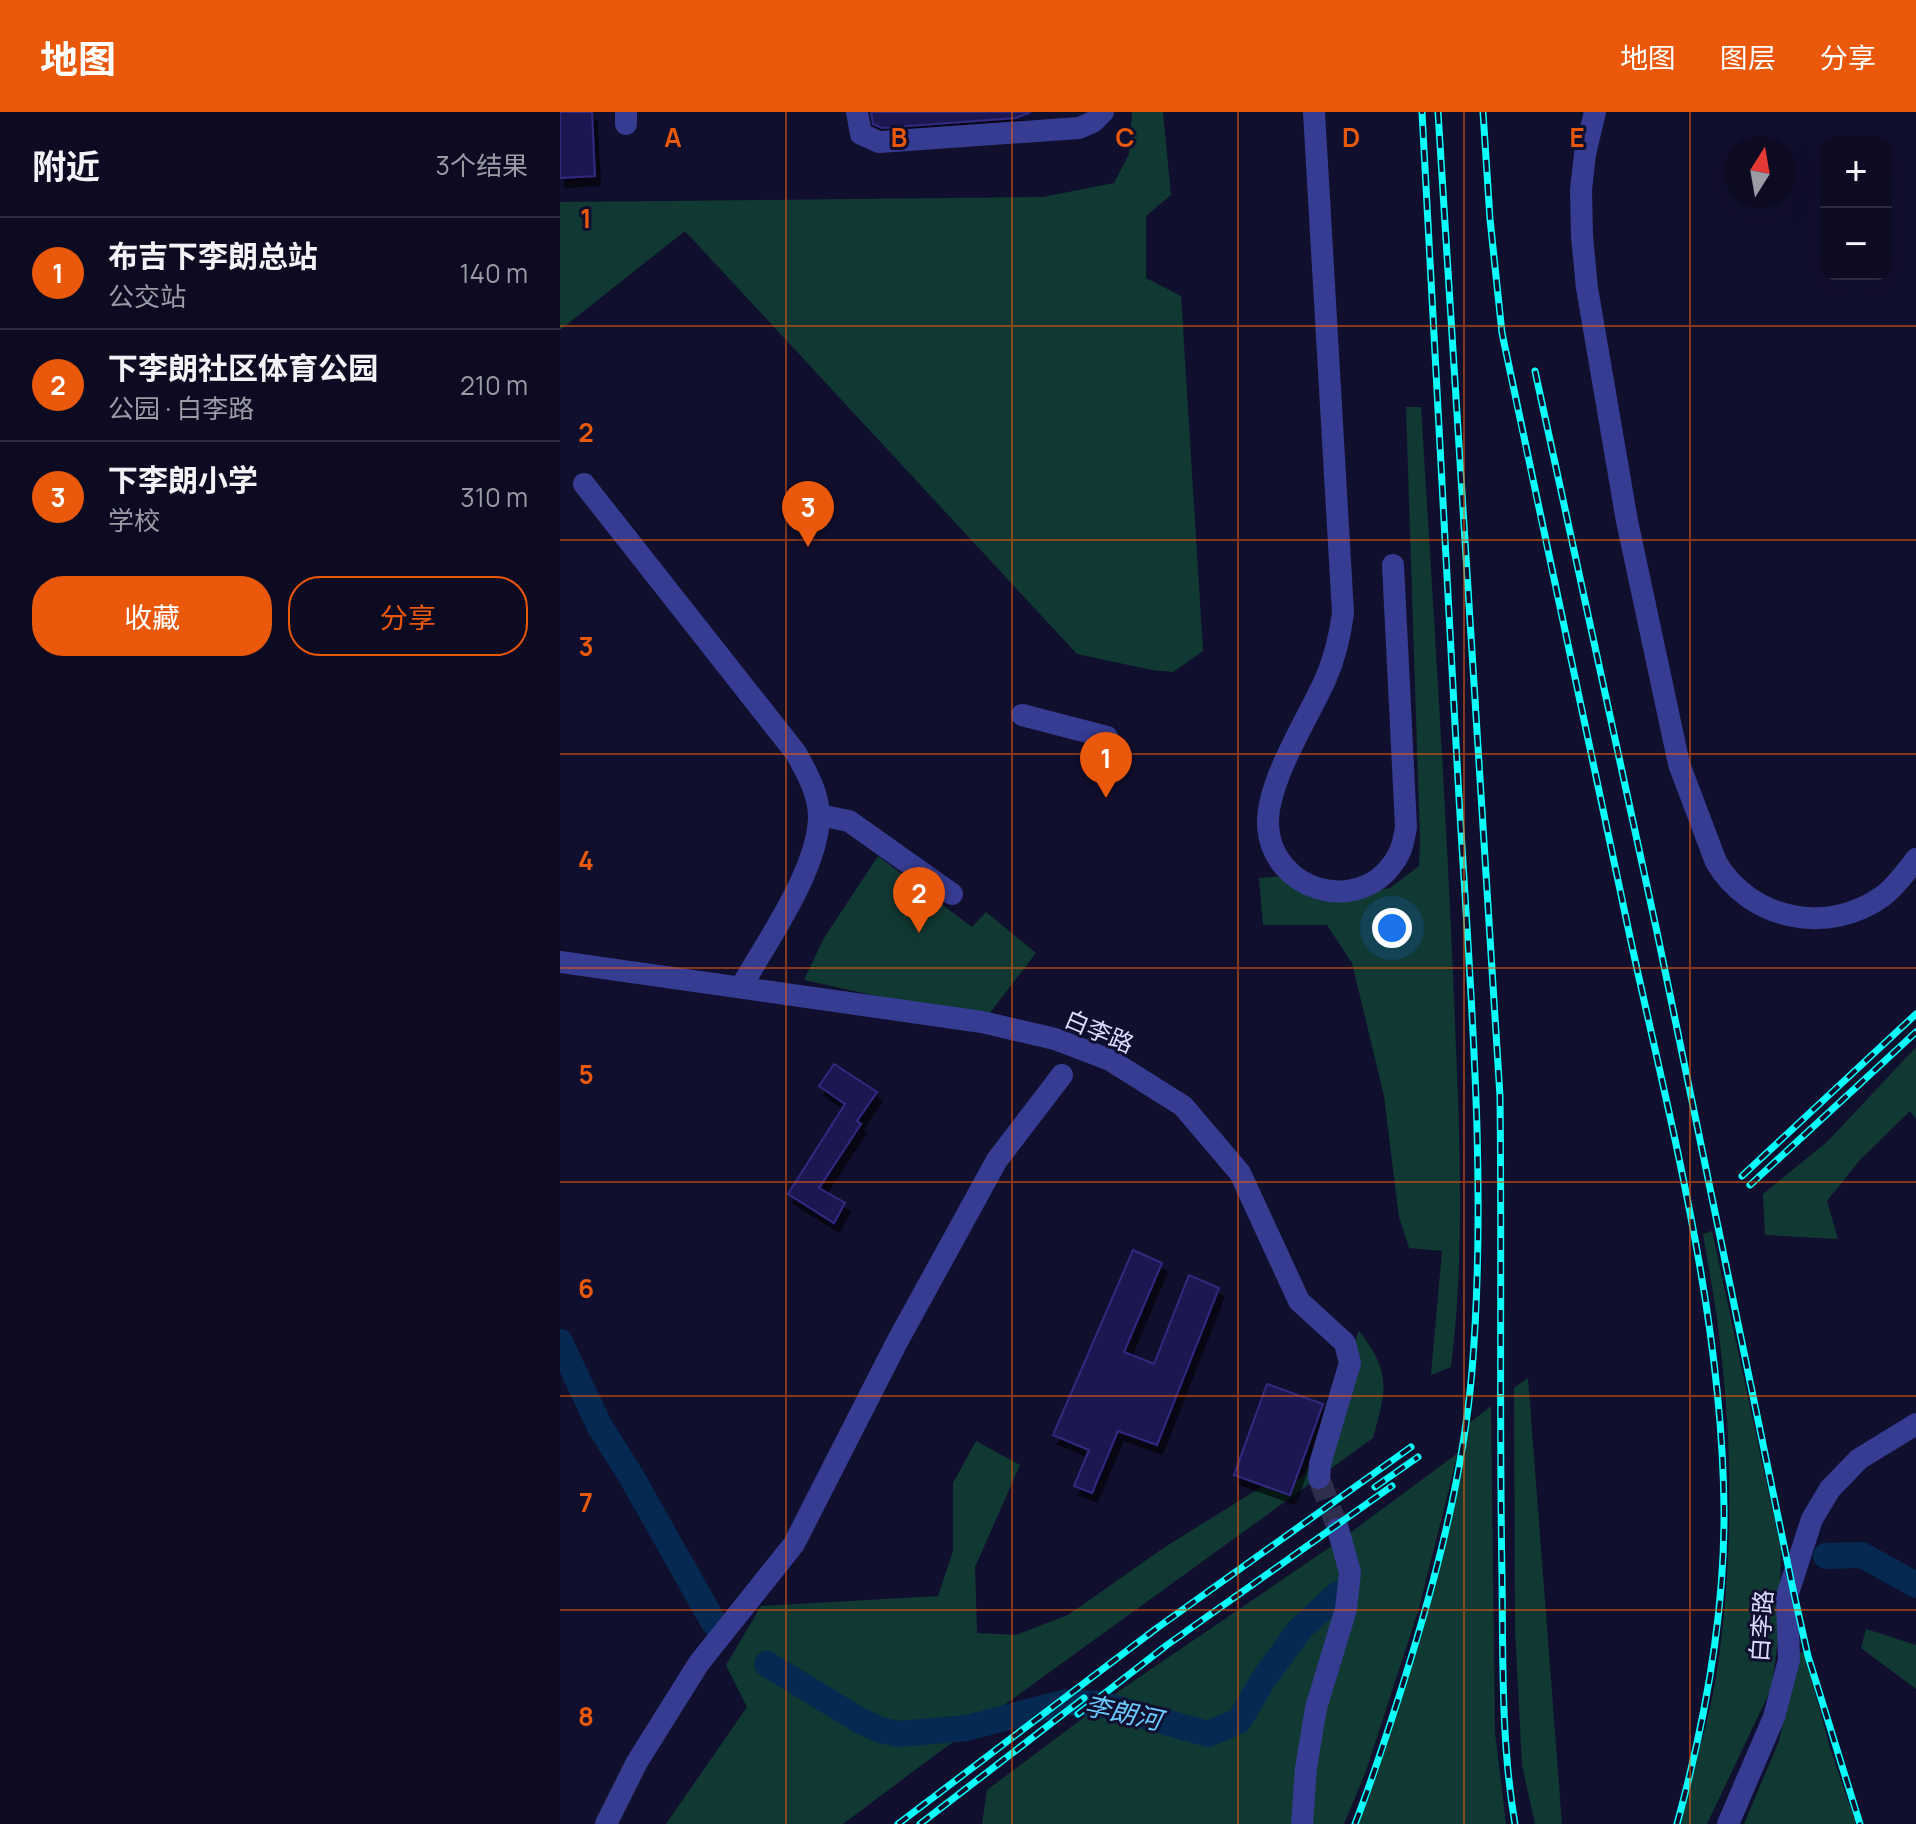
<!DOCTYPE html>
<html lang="zh">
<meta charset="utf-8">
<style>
:root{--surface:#0d0b22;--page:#16142a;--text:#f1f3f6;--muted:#9a9ba5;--line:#2d2b40;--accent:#ea580c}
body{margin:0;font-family:Manrope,"Noto Sans SC",sans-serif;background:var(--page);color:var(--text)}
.controls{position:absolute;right:24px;top:24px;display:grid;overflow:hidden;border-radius:16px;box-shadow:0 8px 32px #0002}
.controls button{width:72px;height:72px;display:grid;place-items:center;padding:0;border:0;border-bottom:2px solid var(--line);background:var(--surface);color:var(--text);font:40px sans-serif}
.compass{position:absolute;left:1164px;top:24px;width:72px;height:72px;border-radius:50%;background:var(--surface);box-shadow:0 8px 32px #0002;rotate:11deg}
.you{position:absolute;left:832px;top:816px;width:28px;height:28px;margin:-20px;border:6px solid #fff;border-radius:50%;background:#1a73e8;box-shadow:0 0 0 12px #1a73e833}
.badge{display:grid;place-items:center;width:52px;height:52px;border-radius:50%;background:var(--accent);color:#fff;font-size:26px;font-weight:700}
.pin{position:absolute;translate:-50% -66px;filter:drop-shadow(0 2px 4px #0008)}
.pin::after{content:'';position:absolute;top:42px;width:28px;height:24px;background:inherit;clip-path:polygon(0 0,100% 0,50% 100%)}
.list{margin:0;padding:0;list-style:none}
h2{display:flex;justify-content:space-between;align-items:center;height:104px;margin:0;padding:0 32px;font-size:34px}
h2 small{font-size:26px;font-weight:400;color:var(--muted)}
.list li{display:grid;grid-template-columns:52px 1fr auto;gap:24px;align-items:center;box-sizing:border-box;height:112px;padding:0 32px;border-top:2px solid var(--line)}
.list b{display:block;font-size:30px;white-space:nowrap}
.list p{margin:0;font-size:26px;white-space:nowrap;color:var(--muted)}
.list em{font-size:26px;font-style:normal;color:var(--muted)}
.actions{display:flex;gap:16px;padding:24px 32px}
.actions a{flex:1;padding:18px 0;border:2px solid var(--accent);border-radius:32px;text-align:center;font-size:28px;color:var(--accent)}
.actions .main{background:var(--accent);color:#fff}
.map{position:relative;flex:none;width:1356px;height:1712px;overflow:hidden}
header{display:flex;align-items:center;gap:48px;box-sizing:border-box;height:112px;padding:0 40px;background:var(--accent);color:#fff}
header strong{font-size:38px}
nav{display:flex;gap:44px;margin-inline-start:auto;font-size:28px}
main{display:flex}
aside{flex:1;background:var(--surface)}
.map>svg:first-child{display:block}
.green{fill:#113933}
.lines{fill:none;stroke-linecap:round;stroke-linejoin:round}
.river{stroke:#052951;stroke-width:26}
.building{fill:#1e1951;stroke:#302980;stroke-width:2;filter:url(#shadow)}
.minor-tunnel{stroke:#2f2e4d;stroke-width:22;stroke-dasharray:22 11;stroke-linecap:butt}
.minor{stroke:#353c92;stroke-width:22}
.rail-casing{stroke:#08fffc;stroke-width:7}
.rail{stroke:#110f2e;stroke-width:4;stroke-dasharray:12;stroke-linecap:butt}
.grid{fill:none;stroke:#e8590c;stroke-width:2;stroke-opacity:0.55}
.labels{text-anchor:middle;stroke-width:6;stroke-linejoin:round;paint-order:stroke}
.street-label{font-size:24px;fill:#dcdcff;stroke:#110f2e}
.water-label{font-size:26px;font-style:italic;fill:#6acbff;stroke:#110f2e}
.grid-label{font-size:26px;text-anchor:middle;font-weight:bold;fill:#e8590c;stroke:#110f2e;stroke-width:6;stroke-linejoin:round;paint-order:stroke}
</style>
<header>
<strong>地图</strong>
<nav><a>地图</a><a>图层</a><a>分享</a></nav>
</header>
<main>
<aside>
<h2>附近<small>3个结果</small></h2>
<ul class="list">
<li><span class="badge">1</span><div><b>布吉下李朗总站</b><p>公交站</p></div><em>140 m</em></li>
<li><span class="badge">2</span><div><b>下李朗社区体育公园</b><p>公园 · 白李路</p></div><em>210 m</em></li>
<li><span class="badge">3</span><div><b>下李朗小学</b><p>学校</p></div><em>310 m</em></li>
</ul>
<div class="actions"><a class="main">收藏</a><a>分享</a></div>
</aside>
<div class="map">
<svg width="1356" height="1712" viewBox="0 0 1356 1712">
<defs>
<filter id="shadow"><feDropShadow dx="5" dy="9" stdDeviation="0" flood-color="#0009"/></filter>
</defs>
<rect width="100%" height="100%" fill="#110f2e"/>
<path class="green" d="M572,0H603L611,83L586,104V166L621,184L643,539L613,560L592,558L517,542L125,119L0,218V90L483,85L554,71L569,42Z
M846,295H861C873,492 886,689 894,887C899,1011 906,1132 891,1255L871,1263L882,1139L849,1136L839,1105L824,984L792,851L767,813H703L699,766L723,764L779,786L830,776L859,754L860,728Z
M318,744L412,815L426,800L476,841L429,902L348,891L244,868L264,826Z
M1356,935V1007L1350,999L1300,1048L1267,1089L1278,1127L1205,1123L1203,1082L1268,1029Z
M1152,1119L1221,1438L1219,1518L1212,1575L1147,1712H1117C1133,1660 1150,1607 1158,1553C1173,1447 1173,1336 1160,1231C1156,1194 1149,1158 1143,1122Z
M799,1219C832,1261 826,1278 813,1326L367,1649L283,1712H106L187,1595L166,1553L201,1494L378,1484L393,1439V1371L416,1329L460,1353L415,1455L417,1521L456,1523L508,1503L605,1435L711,1369L728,1375L744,1363Z
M968,1266L1002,1712H975L962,1653L955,1517L954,1276Z
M931,1294L935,1621L946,1712H795L815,1661L868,1491L892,1399L907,1313Z
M898,1341L859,1496L805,1662L784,1712H422L427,1678L562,1577L779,1429Z
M1306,1517L1356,1533V1577L1301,1536Z
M1244,1540L1270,1636L1296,1712H1184L1219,1629L1238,1541Z"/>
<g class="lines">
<path class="river" d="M0,1230L39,1313L71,1364L154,1511
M1266,1444L1302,1443L1356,1473
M207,1552L299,1608L320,1618L339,1622L407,1616L506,1590L541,1592L648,1622L679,1609L703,1568L740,1517L778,1482"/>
</g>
<path class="building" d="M0,0H32L35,64L0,66Z
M311,0H471L456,6L322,16L313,12Z
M274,952L317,980L297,1009L301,1012L259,1076L285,1091L274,1111L228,1082L285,992L259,974Z
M573,1138L602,1151L564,1240L594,1252L629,1163L659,1176L597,1333L558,1319L532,1381L514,1374L529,1338L493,1323Z
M707,1272L763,1292L730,1383L674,1363Z"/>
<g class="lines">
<path class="minor-tunnel" d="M759,1366L778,1417"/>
<path class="minor" d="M66,0V12
M297,0L301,22L319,30L519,16L533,10L543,0
M754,0L783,501C780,524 775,545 766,566C748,607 706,670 708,714C712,779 798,804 834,750C842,739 844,727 846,715L833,453
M1035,0L1025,42L1021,78L1022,124L1027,176L1067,409L1119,652L1156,750C1190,808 1268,824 1323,784C1335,775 1347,759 1356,747
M24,372L236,641C247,661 259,682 259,705C258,758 207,829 181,875
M462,603L547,625
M259,703L289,709L392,782
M0,850L422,910L495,927L550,948L623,994L680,1061L739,1189L785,1231L790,1251L760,1352L759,1366
M46,1712L77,1650L139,1551L234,1432L337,1230L437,1048L502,963
M742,1712L746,1656L756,1596L786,1497L790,1460L778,1417
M1168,1712L1214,1605L1229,1548L1227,1484L1252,1407L1270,1377L1299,1347L1356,1312"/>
<defs>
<path id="rail" d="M878,0L940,984C942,1144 939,1304 942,1464C943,1546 941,1630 955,1712
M923,0L930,107L942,221C984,423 1028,624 1070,825C1111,1014 1162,1203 1164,1396C1165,1503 1145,1610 1117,1712
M975,259L1097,820L1234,1482L1248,1544L1300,1712
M1182,1064L1356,902
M1190,1073L1356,920
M815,1375L858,1345
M518,1602L607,1533L832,1374
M338,1712L597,1516L851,1335
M360,1712L524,1586
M795,1712C813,1666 828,1619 843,1572C875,1470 903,1365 912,1259C928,1063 909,864 898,668C886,445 874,223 862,0"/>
</defs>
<use href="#rail" class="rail-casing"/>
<use href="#rail" class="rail"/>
</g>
<path class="grid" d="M226,0V1712M452,0V1712M678,0V1712M904,0V1712M1130,0V1712M0,214H1356M0,428H1356M0,642H1356M0,856H1356M0,1070H1356M0,1284H1356M0,1498H1356"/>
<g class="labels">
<g class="street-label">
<text transform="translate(539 920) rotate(23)" y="8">白李路</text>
<text transform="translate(1202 1514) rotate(-86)" y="8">白李路</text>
</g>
<g class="water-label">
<text transform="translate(563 1601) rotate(12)" y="9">李朗河</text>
</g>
</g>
<g class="grid-label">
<text x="113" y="35">A</text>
<text x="339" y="35">B</text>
<text x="565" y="35">C</text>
<text x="791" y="35">D</text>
<text x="1017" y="35">E</text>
<text x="26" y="116">1</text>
<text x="26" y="330">2</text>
<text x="26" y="544">3</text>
<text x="26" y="758">4</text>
<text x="26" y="972">5</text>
<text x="26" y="1186">6</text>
<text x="26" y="1400">7</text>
<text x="26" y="1614">8</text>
</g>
</svg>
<div class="controls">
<button>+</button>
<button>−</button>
</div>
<svg class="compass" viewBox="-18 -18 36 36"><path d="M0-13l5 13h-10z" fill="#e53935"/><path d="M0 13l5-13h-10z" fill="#9a9ba5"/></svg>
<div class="you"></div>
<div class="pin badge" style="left:546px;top:686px">1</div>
<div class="pin badge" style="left:359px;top:821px">2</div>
<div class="pin badge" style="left:248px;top:435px">3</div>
</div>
</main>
